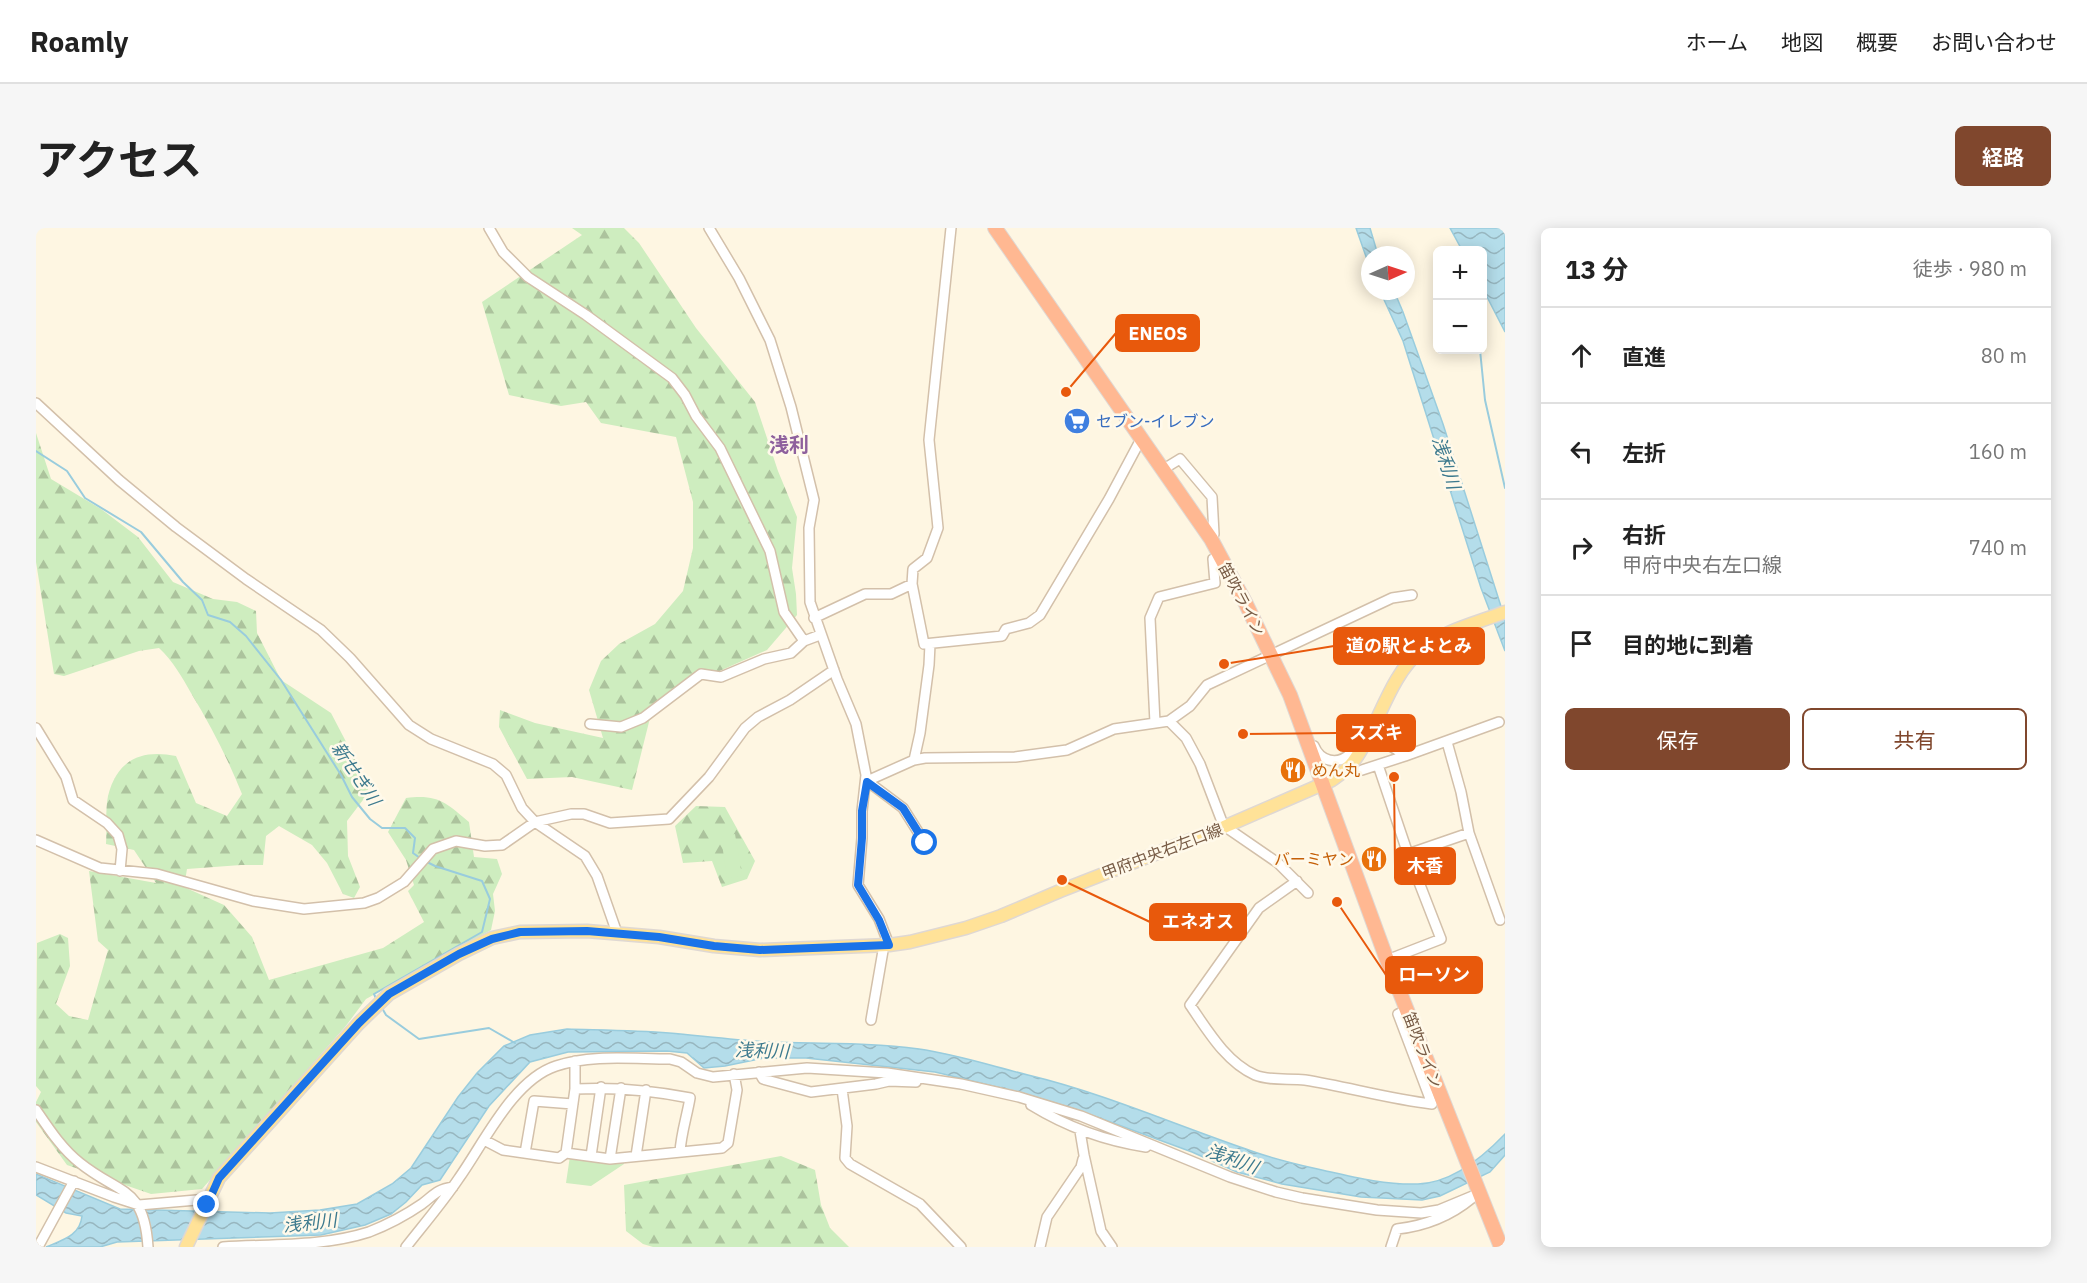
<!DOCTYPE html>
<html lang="ja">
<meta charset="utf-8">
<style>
:root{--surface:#fff;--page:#f6f6f6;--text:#222;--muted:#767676;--line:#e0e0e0;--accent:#80472d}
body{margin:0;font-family:"IBM Plex Sans","Noto Sans JP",sans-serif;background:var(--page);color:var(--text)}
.controls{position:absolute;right:18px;top:18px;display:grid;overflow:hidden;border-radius:9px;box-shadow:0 3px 15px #0003}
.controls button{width:54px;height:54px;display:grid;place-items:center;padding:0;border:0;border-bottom:2px solid var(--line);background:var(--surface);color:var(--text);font:30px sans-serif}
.compass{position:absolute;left:1325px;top:18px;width:54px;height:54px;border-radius:50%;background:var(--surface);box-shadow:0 3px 15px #0003;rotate:87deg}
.stop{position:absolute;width:18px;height:18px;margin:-14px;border:4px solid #1a73e8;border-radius:50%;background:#fff}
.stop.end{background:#1a73e8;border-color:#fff;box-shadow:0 2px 6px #0008}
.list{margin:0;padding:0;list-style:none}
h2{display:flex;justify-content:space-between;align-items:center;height:78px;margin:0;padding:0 24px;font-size:26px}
h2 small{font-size:20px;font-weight:400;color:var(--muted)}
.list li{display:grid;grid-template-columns:39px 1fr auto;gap:18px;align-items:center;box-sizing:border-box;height:96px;padding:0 24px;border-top:2px solid var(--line)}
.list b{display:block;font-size:22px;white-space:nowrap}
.list p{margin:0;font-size:20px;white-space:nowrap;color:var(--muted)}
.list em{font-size:20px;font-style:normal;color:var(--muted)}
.actions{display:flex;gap:12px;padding:18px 24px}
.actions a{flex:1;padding:14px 0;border:2px solid var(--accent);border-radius:9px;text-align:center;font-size:21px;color:var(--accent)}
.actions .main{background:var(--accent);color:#fff}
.icon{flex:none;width:33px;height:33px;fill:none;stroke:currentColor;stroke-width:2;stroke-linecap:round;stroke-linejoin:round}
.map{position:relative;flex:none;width:1469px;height:1019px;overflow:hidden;border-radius:9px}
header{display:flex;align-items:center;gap:36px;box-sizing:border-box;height:84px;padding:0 30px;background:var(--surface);border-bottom:2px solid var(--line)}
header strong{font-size:28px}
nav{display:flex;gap:33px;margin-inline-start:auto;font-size:21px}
.intro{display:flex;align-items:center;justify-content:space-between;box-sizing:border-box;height:144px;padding:0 36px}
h1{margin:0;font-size:42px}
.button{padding:15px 27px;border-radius:9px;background:var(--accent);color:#fff;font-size:21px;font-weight:700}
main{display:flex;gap:36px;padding:0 36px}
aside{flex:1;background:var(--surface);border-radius:9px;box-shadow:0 3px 15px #0003}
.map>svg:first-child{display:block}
.forest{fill:url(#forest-firs)}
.park{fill:#ceedbf}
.water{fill:url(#water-waves);stroke:#9cd;stroke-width:1.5}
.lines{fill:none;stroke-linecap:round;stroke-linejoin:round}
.stream{stroke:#9cd;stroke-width:2}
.minor-casing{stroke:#d3c0aa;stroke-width:12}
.major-casing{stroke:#dfd8d3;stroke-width:15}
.highway-casing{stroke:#dfd8d3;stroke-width:16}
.minor{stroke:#fff;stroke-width:9}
.major{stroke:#ffe298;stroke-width:12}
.highway{stroke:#ffb892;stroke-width:14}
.route{stroke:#1a73e8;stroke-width:8}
.labels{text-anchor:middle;stroke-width:5;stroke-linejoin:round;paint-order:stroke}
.shop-label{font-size:16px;fill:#366cbe;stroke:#fff9ea;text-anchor:start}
.street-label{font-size:16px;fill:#785c46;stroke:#fff9ea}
.food-label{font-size:16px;fill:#c56008;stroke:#fff9ea;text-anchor:start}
.water-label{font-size:18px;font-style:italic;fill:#3d7a8e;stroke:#fff9ea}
.quarter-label{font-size:20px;font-weight:bold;fill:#8e609d;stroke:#fff9ea}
.leader{fill:none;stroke:#e8590c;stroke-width:2}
.callout-dot{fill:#e8590c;stroke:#fff9ea;stroke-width:2}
.callout{fill:#e8590c;stroke:#e8590c;stroke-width:2}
.callout-label{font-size:18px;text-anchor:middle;font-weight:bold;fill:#fff}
</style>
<header>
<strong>Roamly</strong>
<nav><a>ホーム</a><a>地図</a><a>概要</a><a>お問い合わせ</a></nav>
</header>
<div class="intro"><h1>アクセス</h1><a class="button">経路</a></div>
<main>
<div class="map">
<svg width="1469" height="1019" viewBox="0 0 1469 1019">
<defs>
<pattern id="forest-firs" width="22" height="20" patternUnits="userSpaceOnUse" patternTransform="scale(1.5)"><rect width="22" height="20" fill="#ceedbf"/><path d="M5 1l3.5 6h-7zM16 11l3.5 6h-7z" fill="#acc39d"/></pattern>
<pattern id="water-waves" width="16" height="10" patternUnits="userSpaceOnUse" patternTransform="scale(1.5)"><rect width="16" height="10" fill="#b4ddea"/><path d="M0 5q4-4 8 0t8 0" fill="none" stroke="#97b6bf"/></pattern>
</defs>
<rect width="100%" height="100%" fill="#fef6e2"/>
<path class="forest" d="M536,0H588L603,15L660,100L719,174L742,243L761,289L756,340L760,366L761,387L731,422L679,445L617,478L596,562L536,549L491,551L463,499L464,482L499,495L567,510L553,462L565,433L583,416L619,396L647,363L657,320V274L640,209L565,195L550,174L525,178L473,167L446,74L546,7Z
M0,205L15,251L65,281L102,309L137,354L177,371L201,374L220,383L221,405L245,452L295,485L318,529L333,564L311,593L312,628L324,659L318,670L307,666L291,635L276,617L243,598L230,608L227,637H205L151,641L148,659L188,677L216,709L233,752L347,720L388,694L372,663L378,657L370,632L352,604L370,570C403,566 410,575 433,594L438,629L461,631L466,646L457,666L459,683L455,702L330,771L309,799L166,961L115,966L31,937L0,894V874L5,864L0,858L1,715L24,706L32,710L34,738L20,776L33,788L52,792L72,722L62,713L53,643L120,655L98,622L70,616C71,601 69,583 72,568C81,532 105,521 140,528L160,575L191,588L206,566C192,531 175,498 155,465C146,449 137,433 123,420L103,423L28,448L18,446L0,334Z
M660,578L689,579L719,633L711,651L686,659L676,633L647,635L639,598Z
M745,928L779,942L785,977L794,1000L813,1019H617L607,1016L590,1003L588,957Z"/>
<path class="park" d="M699,606L706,648L691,650L685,609Z
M534,928L588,932V936L555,958L530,955Z"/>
<path class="water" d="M1320,0H1334L1342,27H1334V40Z
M1414,0H1469V104L1447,61L1446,22H1426Z
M1344,63H1358L1367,84L1407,196L1469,391V423L1445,360L1367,113Z
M531,801C565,802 600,802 633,805C666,808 698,812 731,814C782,816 832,814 883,821C919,826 956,838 992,847C1067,865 1137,896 1210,921C1236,931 1264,937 1290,943C1321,950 1351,957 1382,956C1416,955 1447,929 1469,906V927L1454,944L1404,968L1386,972L1325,969L1246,956L1201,944L1156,924L1039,881L986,865L899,844L770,830H728L689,838L668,840L651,825L631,823L532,824L494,834L453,878L404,952L386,957L370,974L355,986L329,997L285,1007L81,1014L64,1019H10C26,1012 44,1008 46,988L30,985L0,967V946L84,981L234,985L284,982L321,976L356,956L375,940L422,869L441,845L468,818L494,807Z"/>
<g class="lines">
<path class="stream" d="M1446,75L1450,89L1446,95
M1444,122L1449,172L1469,260
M0,223L31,243L49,270L105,304L147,354L166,372L172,387L194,394L210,408L245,452L305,547L316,569L334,591L346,600H369L379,610L377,625L384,630
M341,773L338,766L446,704L454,671L446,653L399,638L389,633
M346,780L350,787L383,811L453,800L479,815"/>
<defs>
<path id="minor" d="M453,0L467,24L492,49L550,87L636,150L649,167L660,188L684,220L734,323L748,384L768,413
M673,0L703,50L734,112L755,179L778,272L773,300L774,374L801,451L820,496L830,547L826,583V610L822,657L843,691L853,717
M915,0L893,212L902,300L891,330L877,341L876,356L888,416L966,408L970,401L993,395L1004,387L1073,271L1105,211
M0,175L83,252L140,299L210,351L285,402L314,430L373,497L395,511L457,536L470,547L486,580L499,594L549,628L561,648L581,705
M1126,242L1144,231L1176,269L1178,306L1175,311
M778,390L829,366H855L876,356
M1133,493L1150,510L1164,536L1188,599
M1119,495L1114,390L1123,369L1179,355L1177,331L1184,328
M554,496L585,499L607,490L665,446L685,449L728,431L755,425L768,413L784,407
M0,500L30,549L37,572L71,595L82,607L86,621L84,643
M1411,514L1425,564L1433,605L1464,692
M1278,518C1284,533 1301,538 1314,526C1321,519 1326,508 1332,501
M1369,528L1463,494
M878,532L884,505L893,437L894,416
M1342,537L1372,626L1405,711L1351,732
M1326,542L1369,528C1350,513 1351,517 1328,516
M831,553L878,532L889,530L979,529L1031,522L1078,501L1133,493L1154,478L1171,457L1356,370L1376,367
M831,553L867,580L889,615
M1191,598L1194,602L1242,635L1272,665
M0,612L64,640L121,646L217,673L268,681L328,675L342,670L368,654L397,621L420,613L449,618L466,617L499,594L535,586H548L574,595L633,591L673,549L709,500L722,489L754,472L798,442
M1372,626L1433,605
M1261,653L1223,680L1154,777C1172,803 1190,834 1219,847C1233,853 1254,850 1269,852C1312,859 1353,871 1396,876L1362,786L1371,782
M835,792L848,717
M723,844L727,851L775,864L840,856L853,853L880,854
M539,861C580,859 614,862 654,870C651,888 645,906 644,924
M806,861L811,898L809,930L814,936L884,976L925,1019
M995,877C1031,899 1069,913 1110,919
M0,882C13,901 26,921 44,935C84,967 108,958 112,1019
M1044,903L1048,927L1065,1003L1076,1019
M448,912L467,922L523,930L530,925L539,861V833
M489,925L498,873L537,876
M530,925L574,931L686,920L692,915L701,862L698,846
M555,928L565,859
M600,928L610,862
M574,931L585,860
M0,939L78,969L103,977L172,971
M2,1019L38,953
M187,1019C236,1016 286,1019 333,1004C351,997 370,987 386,976C399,966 400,962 417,959
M370,1019C388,996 407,974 423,950C448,915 477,852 520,838C555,826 597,831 634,831L645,834L661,845L677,849L771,840L851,845L925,856L983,869L1045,888L1194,949L1240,964L1266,970L1341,982L1385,985L1403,982L1444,965
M1004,1019L1011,989L1045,939L1047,931
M1355,1019L1361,1001C1389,998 1413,989 1436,970"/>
<path id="major" d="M150,1019L183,950L323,795L353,766L423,726L456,710L484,704L551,703L623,709L678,718L724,722L853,717L874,714L930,700L965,688L1024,663L1188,599L1296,552C1303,547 1311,542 1317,534C1343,500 1351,450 1386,421C1409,402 1441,395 1469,384"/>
<path id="highway" d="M959,0L1175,311L1210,376L1254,467L1351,732L1465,1019"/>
</defs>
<use href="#minor" class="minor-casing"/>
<use href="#major" class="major-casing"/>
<use href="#highway" class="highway-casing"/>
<use href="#minor" class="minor"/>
<use href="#major" class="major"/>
<use href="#highway" class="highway"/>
</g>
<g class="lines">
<path class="route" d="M171,977L183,950L323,795L353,766L423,726L456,711L484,704L551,703L623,709L678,718L724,722L853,717L843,692L822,657L826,610V583L831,554L867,580L889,615"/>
</g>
<defs>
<symbol id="supermarket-disc" viewBox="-11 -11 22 22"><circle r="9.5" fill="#3f7fe0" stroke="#fff9ea"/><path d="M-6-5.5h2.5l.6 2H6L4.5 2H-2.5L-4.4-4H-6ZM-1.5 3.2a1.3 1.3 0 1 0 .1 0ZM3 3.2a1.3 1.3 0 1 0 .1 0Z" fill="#fff"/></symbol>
<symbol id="restaurant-disc" viewBox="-11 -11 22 22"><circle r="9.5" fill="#e8710a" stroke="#fff9ea"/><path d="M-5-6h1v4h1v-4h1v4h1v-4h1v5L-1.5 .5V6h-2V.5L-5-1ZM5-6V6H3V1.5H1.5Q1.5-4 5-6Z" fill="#fff"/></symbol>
</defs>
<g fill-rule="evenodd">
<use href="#supermarket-disc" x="1026" y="178" width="30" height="30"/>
<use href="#restaurant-disc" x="1242" y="527" width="30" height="30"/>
<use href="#restaurant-disc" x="1323" y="616" width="30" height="30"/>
</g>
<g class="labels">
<g class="shop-label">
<text x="1060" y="199">セブン-イレブン</text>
</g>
<g class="street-label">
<text transform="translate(1206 371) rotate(62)" y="6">笛吹ライン</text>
<text transform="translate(1126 623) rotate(-21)" y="6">甲府中央右左口線</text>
<text transform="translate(1387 822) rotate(69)" y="6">笛吹ライン</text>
</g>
<g class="food-label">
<text x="1276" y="548">めん丸</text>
<text x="1318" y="637" text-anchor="end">バーミヤン</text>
</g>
<g class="water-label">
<text transform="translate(1410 235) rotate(73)" y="6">浅利川</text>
<text transform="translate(320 546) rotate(56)" y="6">新せぎ川</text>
<text transform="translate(726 823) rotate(2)" y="6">浅利川</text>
<text transform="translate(1196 931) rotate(20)" y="6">浅利川</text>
<text transform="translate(274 995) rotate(-6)" y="6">浅利川</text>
</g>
<g class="quarter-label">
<text x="753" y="224">浅利</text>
</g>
</g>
<path class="leader" d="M1030 164L1080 105M1188 436L1298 418M1207 506L1301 505M1358 549L1359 638M1026 652L1114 694M1301 674L1350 747"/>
<g class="callout-dot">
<circle cx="1030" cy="164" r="6"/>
<circle cx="1188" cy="436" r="6"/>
<circle cx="1207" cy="506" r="6"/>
<circle cx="1358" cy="549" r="6"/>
<circle cx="1026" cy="652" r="6"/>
<circle cx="1301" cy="674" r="6"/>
</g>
<g class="callout">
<rect x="1080" y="87" width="83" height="36" rx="6"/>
<rect x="1298" y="400" width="150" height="36" rx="6"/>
<rect x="1301" y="487" width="78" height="36" rx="6"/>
<rect x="1359" y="620" width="60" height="36" rx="6"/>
<rect x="1114" y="676" width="96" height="36" rx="6"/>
<rect x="1350" y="729" width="96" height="36" rx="6"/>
</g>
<g class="callout-label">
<text x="1122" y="112">ENEOS</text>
<text x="1373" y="424">道の駅とよとみ</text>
<text x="1340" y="511">スズキ</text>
<text x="1389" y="644">木香</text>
<text x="1162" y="700">エネオス</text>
<text x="1398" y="753">ローソン</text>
</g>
</svg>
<div class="controls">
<button>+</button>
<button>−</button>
</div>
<svg class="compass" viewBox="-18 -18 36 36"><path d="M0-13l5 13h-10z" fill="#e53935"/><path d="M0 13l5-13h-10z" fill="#767676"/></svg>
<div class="stop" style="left:889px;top:615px"></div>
<div class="stop end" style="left:171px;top:977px"></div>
</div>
<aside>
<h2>13 分<small>徒歩 · 980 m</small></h2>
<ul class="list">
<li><svg class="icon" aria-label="ahead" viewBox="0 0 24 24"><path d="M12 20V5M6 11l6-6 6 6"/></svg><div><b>直進</b></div><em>80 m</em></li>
<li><svg class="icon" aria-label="left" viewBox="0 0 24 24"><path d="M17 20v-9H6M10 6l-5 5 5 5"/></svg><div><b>左折</b></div><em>160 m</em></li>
<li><svg class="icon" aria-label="right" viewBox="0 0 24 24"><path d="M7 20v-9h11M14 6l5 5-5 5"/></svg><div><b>右折</b><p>甲府中央右左口線</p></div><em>740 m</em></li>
<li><svg class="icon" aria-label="arrive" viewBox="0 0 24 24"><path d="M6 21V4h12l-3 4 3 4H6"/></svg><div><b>目的地に到着</b></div></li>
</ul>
<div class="actions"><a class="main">保存</a><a>共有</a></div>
</aside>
</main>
